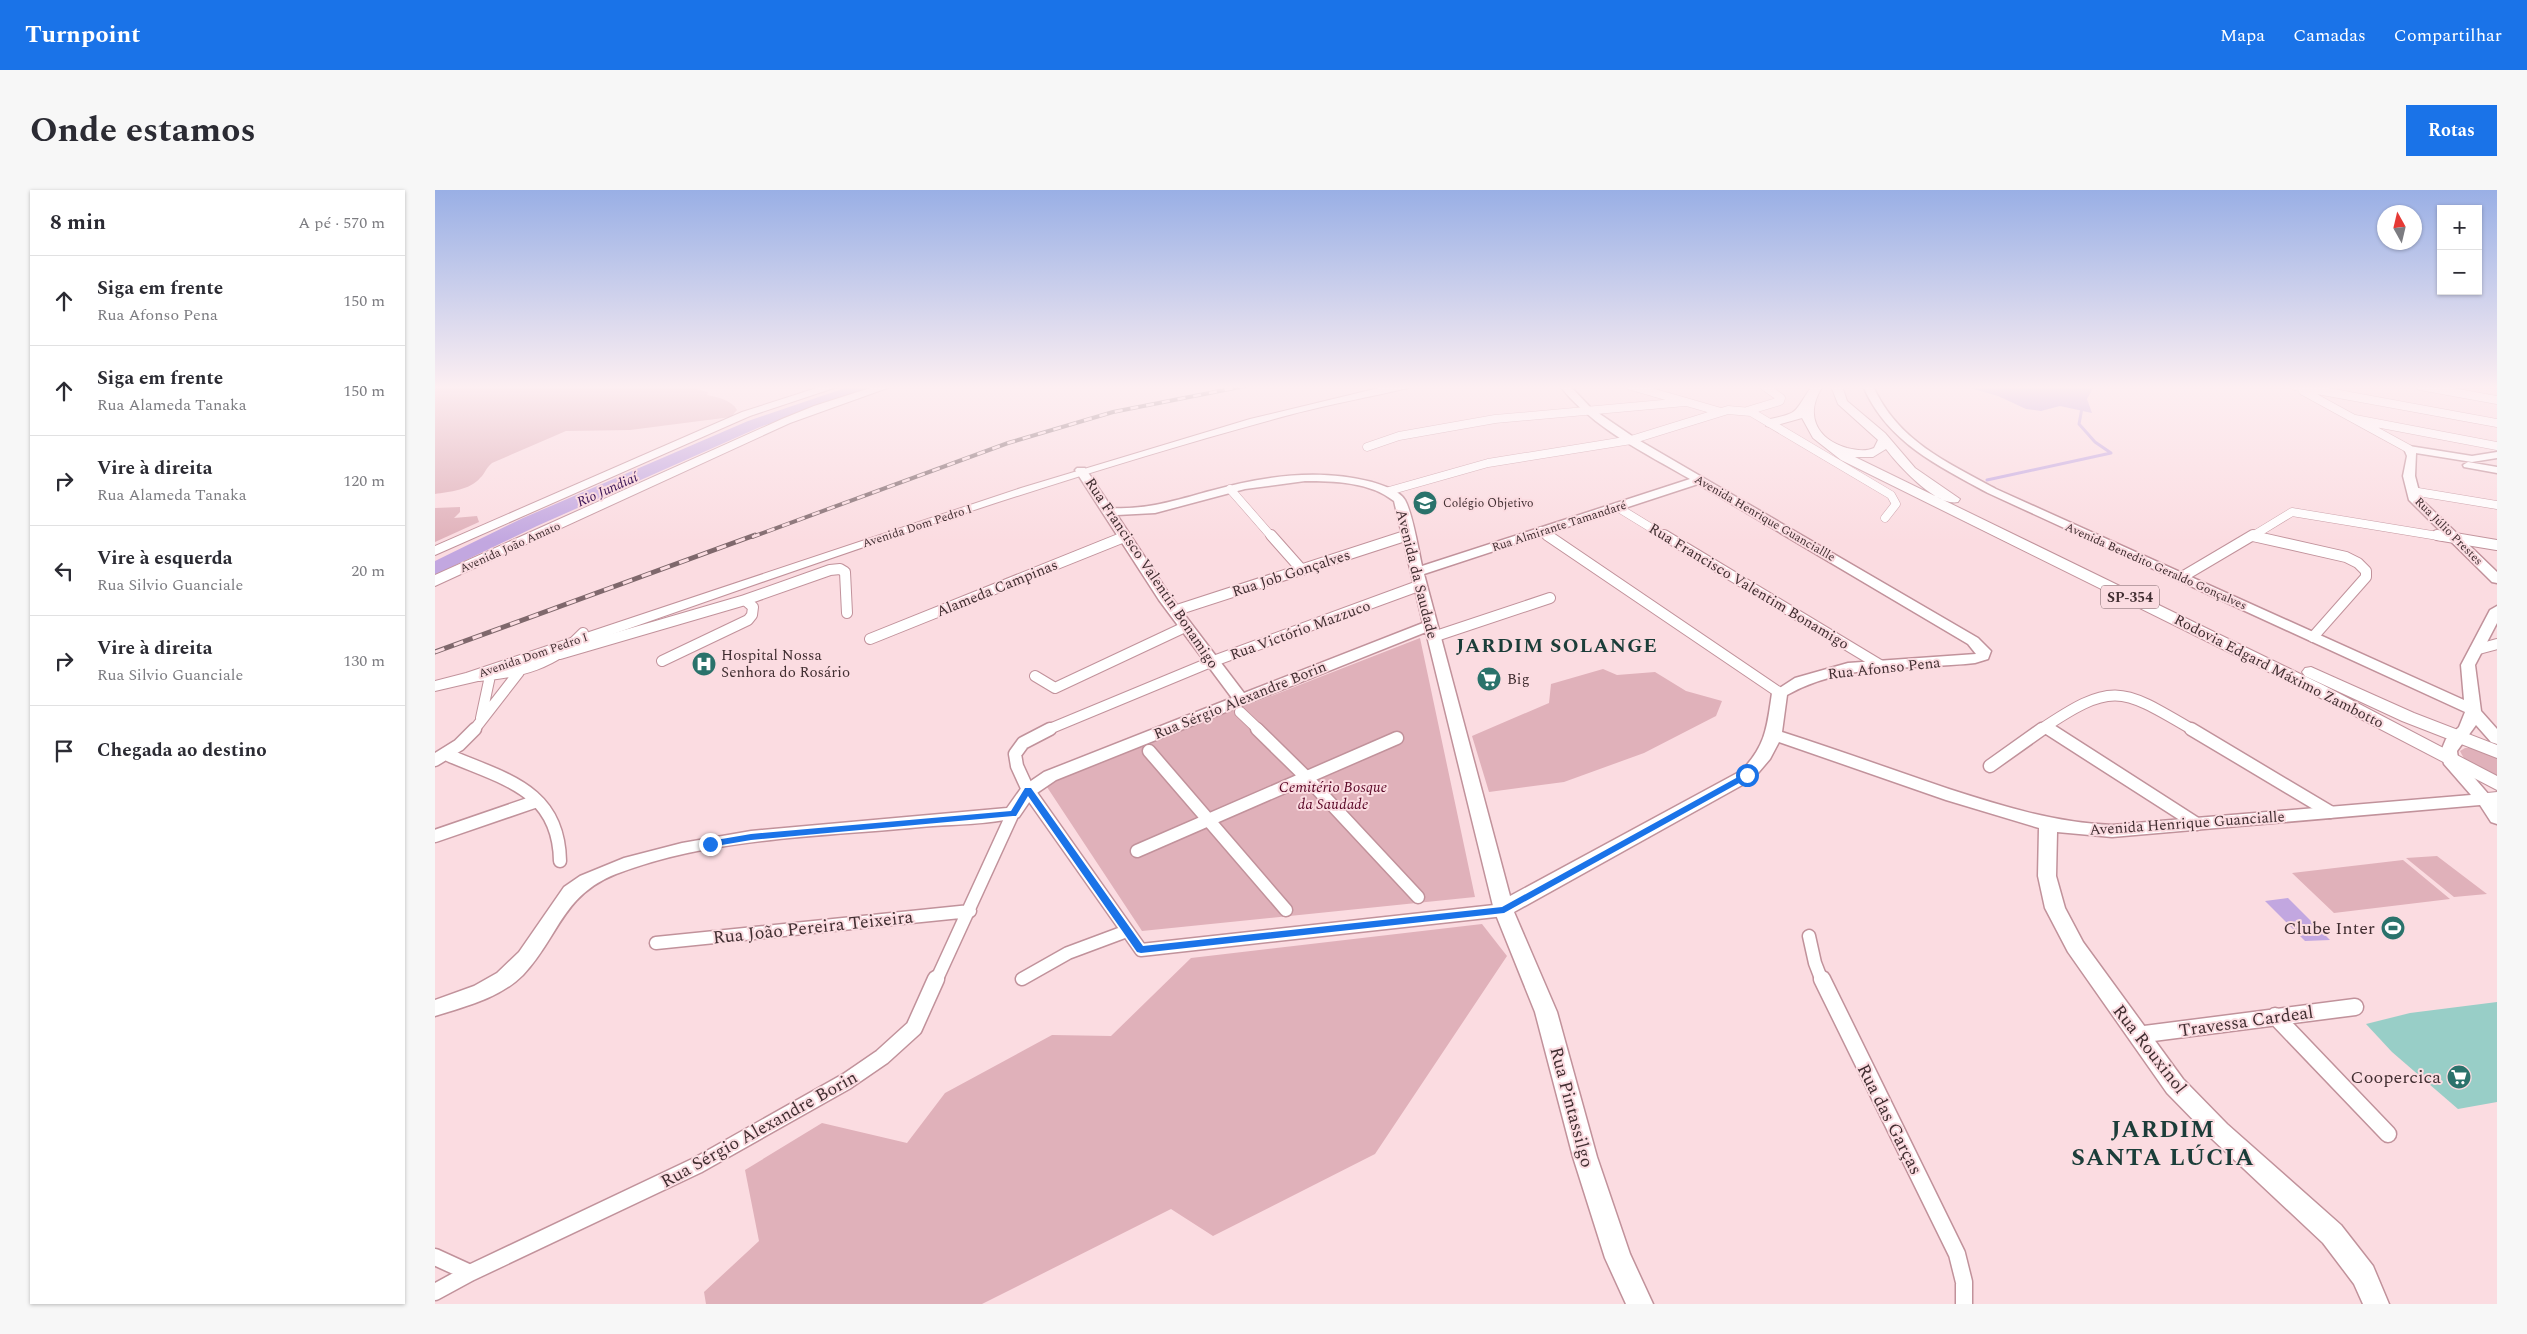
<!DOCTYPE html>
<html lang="pt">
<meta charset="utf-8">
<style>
:root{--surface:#fff;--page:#f7f7f7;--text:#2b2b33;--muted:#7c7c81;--line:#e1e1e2;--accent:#1a73e8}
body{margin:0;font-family:Spectral,serif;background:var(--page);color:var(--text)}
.controls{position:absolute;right:15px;top:15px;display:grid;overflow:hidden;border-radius:0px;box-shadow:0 1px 4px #0004}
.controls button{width:45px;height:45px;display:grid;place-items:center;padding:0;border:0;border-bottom:1px solid var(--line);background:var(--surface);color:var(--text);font:25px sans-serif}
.compass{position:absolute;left:1942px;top:15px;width:45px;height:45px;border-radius:50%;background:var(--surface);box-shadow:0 1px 4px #0004;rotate:352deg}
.stop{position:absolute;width:15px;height:15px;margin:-11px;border:4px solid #1a73e8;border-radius:50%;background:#fff}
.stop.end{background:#1a73e8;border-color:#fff;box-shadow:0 1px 5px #0008}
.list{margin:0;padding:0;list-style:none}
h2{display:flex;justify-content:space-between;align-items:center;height:65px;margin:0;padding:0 20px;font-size:21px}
h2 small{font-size:16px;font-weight:400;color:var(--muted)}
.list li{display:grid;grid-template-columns:32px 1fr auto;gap:15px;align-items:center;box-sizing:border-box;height:90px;padding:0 20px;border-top:1px solid var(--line)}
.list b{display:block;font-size:19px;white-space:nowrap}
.list p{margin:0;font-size:16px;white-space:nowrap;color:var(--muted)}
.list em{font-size:16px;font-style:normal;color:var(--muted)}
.icon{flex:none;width:28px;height:28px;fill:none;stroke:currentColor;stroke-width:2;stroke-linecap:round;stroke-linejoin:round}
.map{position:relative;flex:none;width:2062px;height:1114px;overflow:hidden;border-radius:0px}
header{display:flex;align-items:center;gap:30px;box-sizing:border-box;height:70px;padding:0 25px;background:var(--accent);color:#fff}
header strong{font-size:24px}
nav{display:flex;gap:28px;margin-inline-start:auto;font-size:18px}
.intro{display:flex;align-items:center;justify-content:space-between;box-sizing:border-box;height:120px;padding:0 30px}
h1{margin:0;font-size:35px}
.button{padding:12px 22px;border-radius:0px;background:var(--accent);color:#fff;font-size:18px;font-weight:700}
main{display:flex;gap:30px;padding:0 30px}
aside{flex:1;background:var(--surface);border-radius:0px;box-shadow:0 1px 4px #0004}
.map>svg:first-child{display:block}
.green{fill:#e0b1ba}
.water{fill:#c2a7e0}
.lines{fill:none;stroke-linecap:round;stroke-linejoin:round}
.stream{stroke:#c2a7e0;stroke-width:3}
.river{fill:#c2a7e0;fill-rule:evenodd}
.building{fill:#98cec7}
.street-far3-casing{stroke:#c1929b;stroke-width:9}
.street-far2-casing{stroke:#c1929b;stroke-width:12}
.street-far1-casing{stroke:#c1929b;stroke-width:15}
.street-casing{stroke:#c1929b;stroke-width:19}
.secondary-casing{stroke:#c1929b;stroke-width:3}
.primary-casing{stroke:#c1929b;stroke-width:2}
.street-far3{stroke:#fff;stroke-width:8}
.street-far2{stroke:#fff;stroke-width:10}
.street-far1{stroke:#fff;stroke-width:12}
.street{stroke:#fff;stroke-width:16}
.secondary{fill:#fff;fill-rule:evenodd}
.primary{fill:#fff;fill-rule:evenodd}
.rail-far1-casing{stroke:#7f686c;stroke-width:4}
.rail-casing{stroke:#7f686c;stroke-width:5}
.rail-far1{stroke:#fbdce1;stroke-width:2.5;stroke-dasharray:8;stroke-linecap:butt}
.rail{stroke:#fbdce1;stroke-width:3;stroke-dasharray:10;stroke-linecap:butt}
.route{fill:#1a73e8}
.labels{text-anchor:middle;stroke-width:4;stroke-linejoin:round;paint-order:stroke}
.far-poi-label{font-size:12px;fill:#412e31;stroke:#fbdce1;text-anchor:start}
.far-street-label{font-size:12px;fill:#412e31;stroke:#fbdce1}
.far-water-label{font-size:14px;font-style:italic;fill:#3a1457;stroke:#fbdce1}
.shield{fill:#fbdce1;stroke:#796266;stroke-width:1}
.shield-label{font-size:14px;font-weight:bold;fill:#412e31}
.street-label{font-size:15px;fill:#412e31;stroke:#fbdce1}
.poi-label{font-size:15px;fill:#412e31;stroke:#fbdce1;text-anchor:start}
.park-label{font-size:15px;font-style:italic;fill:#590525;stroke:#fbdce1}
.near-street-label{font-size:18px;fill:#412e31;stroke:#fbdce1}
.near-poi-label{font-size:18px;fill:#412e31;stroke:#fbdce1;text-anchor:end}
.district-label{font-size:20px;font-weight:bold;letter-spacing:1px;fill:#1b3d39;stroke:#fbdce1}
.near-district-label{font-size:24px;font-weight:bold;letter-spacing:1px;fill:#1b3d39;stroke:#fbdce1}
</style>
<header>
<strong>Turnpoint</strong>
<nav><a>Mapa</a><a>Camadas</a><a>Compartilhar</a></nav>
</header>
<div class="intro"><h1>Onde estamos</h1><a class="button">Rotas</a></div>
<main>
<aside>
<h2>8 min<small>A pé · 570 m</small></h2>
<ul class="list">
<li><svg class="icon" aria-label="ahead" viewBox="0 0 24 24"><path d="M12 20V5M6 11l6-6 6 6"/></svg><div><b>Siga em frente</b><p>Rua Afonso Pena</p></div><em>150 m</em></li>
<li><svg class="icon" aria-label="ahead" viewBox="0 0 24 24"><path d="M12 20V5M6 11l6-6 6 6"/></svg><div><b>Siga em frente</b><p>Rua Alameda Tanaka</p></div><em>150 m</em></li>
<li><svg class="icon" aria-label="right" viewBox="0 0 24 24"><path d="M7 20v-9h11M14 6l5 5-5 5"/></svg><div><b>Vire à direita</b><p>Rua Alameda Tanaka</p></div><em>120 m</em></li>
<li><svg class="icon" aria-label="left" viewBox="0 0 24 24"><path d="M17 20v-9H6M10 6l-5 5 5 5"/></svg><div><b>Vire à esquerda</b><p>Rua Silvio Guanciale</p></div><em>20 m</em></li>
<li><svg class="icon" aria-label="right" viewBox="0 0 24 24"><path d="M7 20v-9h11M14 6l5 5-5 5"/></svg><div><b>Vire à direita</b><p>Rua Silvio Guanciale</p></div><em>130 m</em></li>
<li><svg class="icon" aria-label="arrive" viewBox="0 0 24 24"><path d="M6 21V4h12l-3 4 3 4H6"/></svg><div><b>Chegada ao destino</b></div></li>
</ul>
</aside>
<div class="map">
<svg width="2062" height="1114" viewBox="0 0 2062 1114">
<rect width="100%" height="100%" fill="#fbdce1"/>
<path class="green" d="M0,196H249L273,202L272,205C282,207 297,210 302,220L296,227L195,240L131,241L57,273C50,279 50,284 45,288C35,300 14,302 0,304Z
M25,317V322L19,328L42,326L44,332L0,352V318Z
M985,448L1040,707L707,741L610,594Z
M1168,479L1182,485L1220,482L1251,501L1287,511L1281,526L1209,563L1129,592L1054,602L1037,546L1114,513L1116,494Z
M2030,558H2038L2062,566V590C2047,583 2032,577 2025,561Z
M2002,666L2052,704L2019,707L1971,668Z
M1968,670L2015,709L1899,723L1857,683Z
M1047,734L1072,766L940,964L778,1046L736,1019L547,1114H271L269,1102L324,1051L310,980L387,933L472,953L510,903L617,845L676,846L756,768Z"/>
<path class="water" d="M1528,196H1649L1658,198L1652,209L1657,223L1625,216L1606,221L1591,219L1563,206Z
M1853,708L1895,750L1870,751L1830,711Z"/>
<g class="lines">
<path class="stream" d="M1552,290L1676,263L1660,252L1644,234L1647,218"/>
<path class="river" d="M416,196H438L436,199L325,237L102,336L0,385V371L88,328L313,231Z"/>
</g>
<path class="building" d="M2062,812V912L2023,919L1957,862L1931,834L1975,823Z"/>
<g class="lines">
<defs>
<path id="street-far3" d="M1196,196L1286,222
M1860,196L2062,233
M1985,196L2062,210
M1868,201L1974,259
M1312,221L1345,211L1346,208L1329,196
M1920,229L2062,256
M932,257L964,246L1060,229L1250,212
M795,299L837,347
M954,301L1053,273L1196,250L1293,220L1316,222L1456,305L1461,314L1450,328
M1977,301L2062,315
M1182,317L1231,347
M1106,341L1114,347
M1818,346L1820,347
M969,347L974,345
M1816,347L1857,322L2009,347"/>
<path id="street-far2" d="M836,345L867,380
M1112,345L1345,503
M1229,345L1445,475
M2002,345L2062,355
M1818,346L1911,367L1923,373L1931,381V387L1878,447
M1747,387L1818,345
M310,410L395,380L405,379L410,382L412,423
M739,421L973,345
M998,447L1115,408
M435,449L689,347
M2040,460L2062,454
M125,464L310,410L318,417L317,425L313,430L227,471
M44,486C84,483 120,474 148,443
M600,486L620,498L750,437
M805,522L824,540
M46,528L55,486
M1611,537L1616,540
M39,540L84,482
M612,540L776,472L986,395
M1605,540C1678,491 1685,497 1758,540"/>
<path id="street-far1" d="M615,539L588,553L580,564L582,576L593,600L706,760L1069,720
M822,539L872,588L983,707
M1614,539L1762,634
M1756,539L1895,622
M714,561L851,720
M13,565C68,589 124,599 125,671
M0,570L24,555L40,539
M1555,576L1607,539
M0,646L102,611
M702,661L962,548
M1374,746L1380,773L1387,791
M221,753L535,721
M587,789L633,763L692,741
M501,791L578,623"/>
<path id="street" d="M1387,789L1522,1064L1529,1092V1114
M1840,826L1953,944
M1702,845L1920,817
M0,1067L35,1083
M0,1102L35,1083L263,975L412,891L447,867L479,838L501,789"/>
<path id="secondary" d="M1125,196H1135L1156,218L1200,248L1543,448L1556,461L1553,469L1540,473C1476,480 1410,472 1352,505L1347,542C1403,560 1458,580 1514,599C1567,616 1620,633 1677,635L2036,605L2009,574L2006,561L2011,549L2024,537L2030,522L1553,303C1502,275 1452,252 1428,196H1438C1462,250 1511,272 1561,299L2029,510L2026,475L2055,420L2062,416V433L2040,475L2046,521L2062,539V554L2056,552L2041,535L2022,561L2023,569L2062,614V634L2056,632L2045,615L1677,647L1622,642L1621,686L1630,718L1648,752L1748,889L1792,934L1906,1035L1938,1076L1954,1114H1928L1919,1094L1888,1053L1776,948L1732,903L1633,762L1610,718L1603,686L1604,638L1511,610L1344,552L1335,569L1318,589L1079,722L1122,822L1162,967L1195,1064L1218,1114H1191L1170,1068L1138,967L1100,822L1059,720L991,442L621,590L599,605L584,627C554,635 518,634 486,637C385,647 277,647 181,684C126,706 124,747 88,785C65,808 31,816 0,826V810L39,796L62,783L84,762L129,697L145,686L189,668L247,653L316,641L572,618L587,597L609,582L797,508L724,410L640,280L642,278H650L677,318C712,320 742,310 775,301C828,286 883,278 937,292C947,295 964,300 970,310C978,325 983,358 987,376L1255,289C1210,263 1158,238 1125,196ZM870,291C899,291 935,292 959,311L988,433L809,503L736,407L682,325L720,323L810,299ZM1263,294L1533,454L1541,464L1413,473L1360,488L1337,503C1332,537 1331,556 1306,581L1075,706L989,384Z
M1974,256L2037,266L2062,262V268L2037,272L1981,263L1980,286L1986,309L2062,382V393L2057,392L1974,310L1968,286L1972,266L1969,259Z
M2033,272L2062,277V283L2029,277L2028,275Z"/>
<path id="primary" d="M388,196H405L315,226L0,365V356L307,222Z
M441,196H458L355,233L0,396V385L347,229L379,216Z
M952,196H974L973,198C935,207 896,214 858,224C582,298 313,398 43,491L0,501V491L31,483L586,298L815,229Z
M1377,196H1388C1369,224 1381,249 1412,258C1421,260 1430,262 1439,258L1443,250L1403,214L1396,196H1407L1412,211L1450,243L1480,278L1525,309L1523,312C1501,317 1463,275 1451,259L1438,267H1420L1888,495L2062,586V600L1876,503L1406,270L1378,248L1367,228L1335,237L1331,236V230C1367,222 1357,224 1377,196Z
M1876,477L1979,523L2062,555V568L1967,531L1870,486L1867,482L1870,478Z
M2062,602V614H2043L2040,609L2043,604Z"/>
</defs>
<use href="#street-far3" class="street-far3-casing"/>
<use href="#street-far2" class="street-far2-casing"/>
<use href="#street-far1" class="street-far1-casing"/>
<use href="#street" class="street-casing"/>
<use href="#secondary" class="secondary-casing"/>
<use href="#primary" class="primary-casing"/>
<use href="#street-far3" class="street-far3"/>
<use href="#street-far2" class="street-far2"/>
<use href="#street-far1" class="street-far1"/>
<use href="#street" class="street"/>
<use href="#secondary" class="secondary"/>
<use href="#primary" class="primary"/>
<defs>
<path id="rail-far1" d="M317,347L573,253L678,222L810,196"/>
<path id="rail" d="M0,462L320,345"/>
</defs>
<use href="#rail-far1" class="rail-far1-casing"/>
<use href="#rail" class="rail-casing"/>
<use href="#rail-far1" class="rail-far1"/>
<use href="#rail" class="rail"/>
</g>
<linearGradient id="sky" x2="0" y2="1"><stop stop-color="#99afe5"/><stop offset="0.56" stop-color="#fdeff2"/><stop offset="1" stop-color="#fdeff2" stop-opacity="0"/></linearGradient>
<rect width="2062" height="352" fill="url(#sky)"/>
<path class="route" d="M1312,582L1315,583V587L1069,723L706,763L702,762L593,606L581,626H578L316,650L275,657L270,654L275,651L316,644L576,621L590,598H596L708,756L1067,717Z"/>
<defs>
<symbol id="school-disc" viewBox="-11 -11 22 22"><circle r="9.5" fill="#2a726b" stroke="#fbdce1"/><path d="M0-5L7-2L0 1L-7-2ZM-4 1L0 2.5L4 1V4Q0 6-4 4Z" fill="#fff"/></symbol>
<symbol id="hospital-disc" viewBox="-11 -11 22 22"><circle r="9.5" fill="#2a726b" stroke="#fbdce1"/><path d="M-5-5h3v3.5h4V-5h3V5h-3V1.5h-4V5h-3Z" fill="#fff"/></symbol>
<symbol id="supermarket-disc" viewBox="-11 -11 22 22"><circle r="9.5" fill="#2a726b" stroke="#fbdce1"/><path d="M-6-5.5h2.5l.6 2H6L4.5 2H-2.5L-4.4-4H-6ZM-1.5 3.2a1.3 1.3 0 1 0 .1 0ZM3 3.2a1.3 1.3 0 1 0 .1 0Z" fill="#fff"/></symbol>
<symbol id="stadium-disc" viewBox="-11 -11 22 22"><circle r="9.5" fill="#2a726b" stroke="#fbdce1"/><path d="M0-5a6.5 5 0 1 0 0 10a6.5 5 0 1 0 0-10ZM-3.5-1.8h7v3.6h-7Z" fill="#fff"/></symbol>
</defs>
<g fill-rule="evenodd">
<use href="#school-disc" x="976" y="299" width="28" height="28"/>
<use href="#hospital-disc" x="255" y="460" width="28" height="28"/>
<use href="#supermarket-disc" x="1040" y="475" width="28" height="28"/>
<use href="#stadium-disc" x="1944" y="724" width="28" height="28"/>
<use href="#supermarket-disc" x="2010" y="873" width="28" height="28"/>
</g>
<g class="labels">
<g class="far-poi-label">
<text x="1008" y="317">Colégio Objetivo</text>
</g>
<g class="far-street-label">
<text transform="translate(1330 328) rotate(30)" y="4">Avenida Henrique Guanciallle</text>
<text transform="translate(482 336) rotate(-18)" y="4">Avenida Dom Pedro I</text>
<text transform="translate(1124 336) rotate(-18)" y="4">Rua Almirante Tamandaré</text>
<text transform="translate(2014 341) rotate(45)" y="4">Rua Júlio Prestes</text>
<text transform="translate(75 357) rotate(-24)" y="4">Avenida João Amato</text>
<text transform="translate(1721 376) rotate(24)" y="4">Avenida Benedito Geraldo Gonçalves</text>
<text transform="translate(98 465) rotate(-19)" y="4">Avenida Dom Pedro I</text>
</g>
<g class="far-water-label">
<text transform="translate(172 299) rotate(-24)" y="5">Rio Jundiaí</text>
</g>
<rect class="shield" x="1666" y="395.5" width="58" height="23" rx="4"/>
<g class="shield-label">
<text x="1695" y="412">SP-354</text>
</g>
<g class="street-label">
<text transform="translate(717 383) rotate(56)" y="5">Rua Francisco Valentin Bonamigo</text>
<text transform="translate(856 383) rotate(-18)" y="5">Rua Job Gonçalves</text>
<text transform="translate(982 384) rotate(76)" y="5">Avenida da Saudade</text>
<text transform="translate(1314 396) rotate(31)" y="5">Rua Francisco Valentim Bonamigo</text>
<text transform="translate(562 398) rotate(-22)" y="5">Alameda Campinas</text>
<text transform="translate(865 440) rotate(-20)" y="5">Rua Victório Mazzuco</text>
<text transform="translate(1449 478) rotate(-6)" y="5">Rua Afonso Pena</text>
<text transform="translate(1844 481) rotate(27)" y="5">Rodovia Edgard Máximo Zambotto</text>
<text transform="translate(805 510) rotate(-22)" y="5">Rua Sérgio Alexandre Borin</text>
<text transform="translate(1752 633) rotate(-4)" y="5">Avenida Henrique Guancialle</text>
</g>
<g class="poi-label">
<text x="286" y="470">Hospital Nossa<tspan x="286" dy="17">Senhora do Rosário</tspan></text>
<text x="1072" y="494">Big</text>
</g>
<g class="park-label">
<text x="898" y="602">Cemitério Bosque<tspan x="898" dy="17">da Saudade</tspan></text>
</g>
<g class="near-street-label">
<text transform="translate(378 737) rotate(-6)" y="6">Rua João Pereira Teixeira</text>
<text transform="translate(1811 831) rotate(-8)" y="6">Travessa Cardeal</text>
<text transform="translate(1715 859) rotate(52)" y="6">Rua Rouxinol</text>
<text transform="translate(1137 917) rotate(75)" y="6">Rua Pintassilgo</text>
<text transform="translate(1455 929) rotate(63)" y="6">Rua das Garças</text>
<text transform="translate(324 939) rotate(-29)" y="6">Rua Sérgio Alexandre Borin</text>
</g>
<g class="near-poi-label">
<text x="1940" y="744">Clube Inter</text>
<text x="2006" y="893">Coopercica</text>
</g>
<g class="district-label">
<text x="1122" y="462">JARDIM SOLANGE</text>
</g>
<g class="near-district-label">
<text x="1728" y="947">JARDIM<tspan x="1728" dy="28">SANTA LÚCIA</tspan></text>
</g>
</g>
</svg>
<div class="controls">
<button>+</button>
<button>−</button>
</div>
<svg class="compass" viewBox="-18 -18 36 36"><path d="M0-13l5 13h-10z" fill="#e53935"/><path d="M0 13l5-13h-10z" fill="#7c7c81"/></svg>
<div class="stop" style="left:1312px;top:585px"></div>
<div class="stop end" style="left:275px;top:654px"></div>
</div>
</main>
